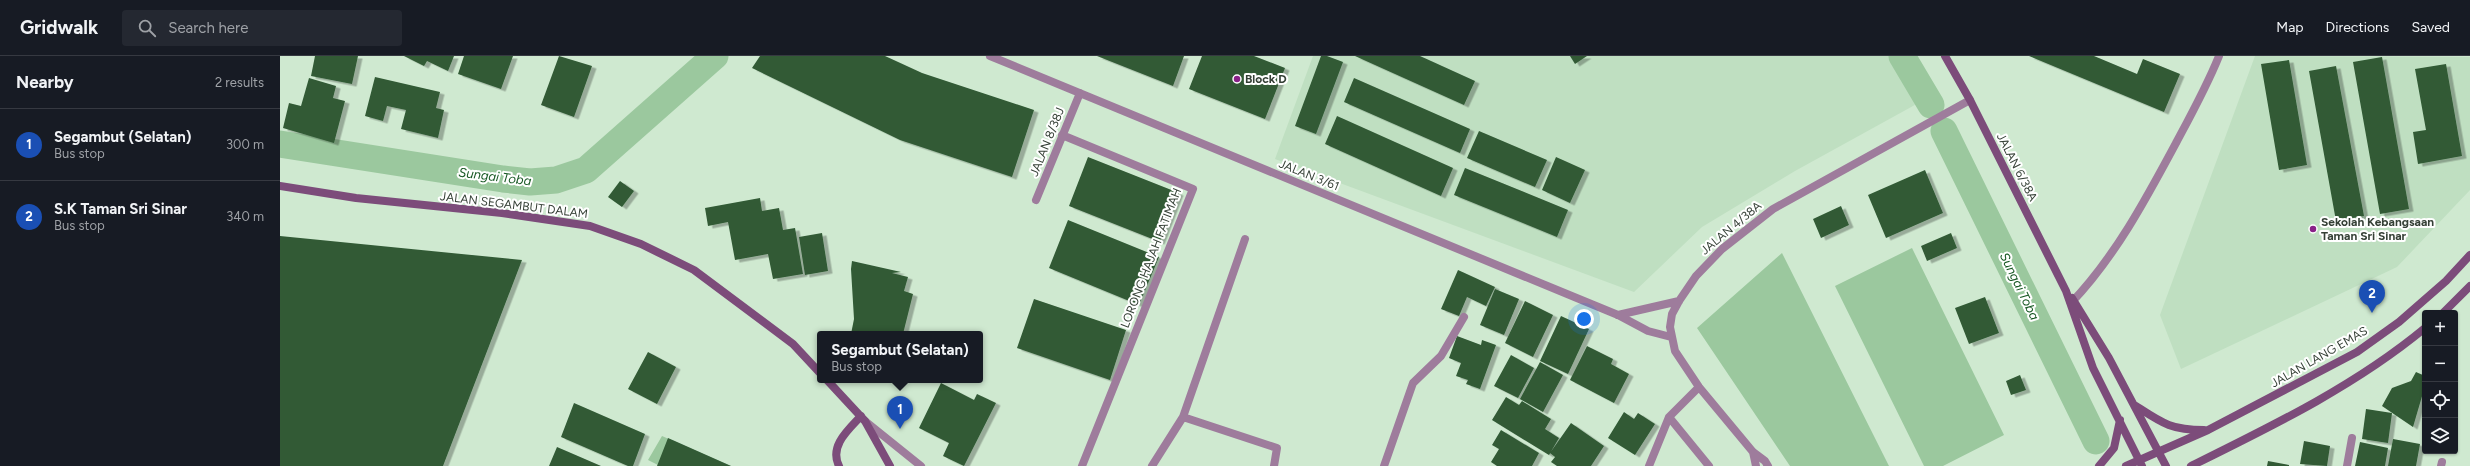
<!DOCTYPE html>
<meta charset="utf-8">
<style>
:root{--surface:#171b24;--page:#242831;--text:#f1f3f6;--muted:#9ea1a6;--line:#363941;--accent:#c294c4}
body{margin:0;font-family:Figtree,sans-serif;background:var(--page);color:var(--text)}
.controls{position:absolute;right:12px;bottom:12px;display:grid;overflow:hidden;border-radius:4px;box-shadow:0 1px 3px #0004}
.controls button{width:36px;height:36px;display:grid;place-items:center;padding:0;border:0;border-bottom:1px solid var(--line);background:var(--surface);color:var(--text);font:20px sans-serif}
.you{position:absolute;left:1304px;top:263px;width:14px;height:14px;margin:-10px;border:3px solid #fff;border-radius:50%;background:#1a73e8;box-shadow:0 0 0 6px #1a73e833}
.badge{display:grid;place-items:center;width:26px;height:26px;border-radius:50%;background:var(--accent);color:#fff;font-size:13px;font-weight:700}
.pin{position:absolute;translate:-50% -33px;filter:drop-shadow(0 1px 2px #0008)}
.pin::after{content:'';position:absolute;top:21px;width:14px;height:12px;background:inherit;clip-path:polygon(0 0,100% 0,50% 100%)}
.popup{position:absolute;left:537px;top:275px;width:166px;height:52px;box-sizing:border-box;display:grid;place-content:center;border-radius:4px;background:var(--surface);filter:drop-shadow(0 1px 3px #0005);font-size:13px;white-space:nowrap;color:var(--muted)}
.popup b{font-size:15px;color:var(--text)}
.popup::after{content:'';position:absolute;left:50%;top:100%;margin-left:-8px;border:8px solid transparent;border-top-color:var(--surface)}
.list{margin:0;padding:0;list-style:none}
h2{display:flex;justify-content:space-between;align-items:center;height:52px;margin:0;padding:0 16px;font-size:17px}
h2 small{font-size:13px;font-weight:400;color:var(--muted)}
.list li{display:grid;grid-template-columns:26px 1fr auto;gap:12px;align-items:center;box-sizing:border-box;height:72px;padding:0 16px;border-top:1px solid var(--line)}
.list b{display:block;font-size:15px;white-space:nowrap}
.list p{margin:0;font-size:13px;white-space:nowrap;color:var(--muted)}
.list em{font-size:13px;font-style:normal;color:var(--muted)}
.icon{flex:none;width:22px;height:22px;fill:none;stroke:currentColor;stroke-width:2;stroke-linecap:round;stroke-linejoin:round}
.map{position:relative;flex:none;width:2190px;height:410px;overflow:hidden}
header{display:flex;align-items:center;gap:24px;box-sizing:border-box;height:56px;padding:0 20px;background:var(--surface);border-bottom:1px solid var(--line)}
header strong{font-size:19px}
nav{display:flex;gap:22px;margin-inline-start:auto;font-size:14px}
.search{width:280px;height:36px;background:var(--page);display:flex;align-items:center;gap:10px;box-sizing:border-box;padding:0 14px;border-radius:4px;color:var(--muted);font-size:15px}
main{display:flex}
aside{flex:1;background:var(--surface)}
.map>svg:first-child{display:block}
.built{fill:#bfdfc1}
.water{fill:#9bc89e}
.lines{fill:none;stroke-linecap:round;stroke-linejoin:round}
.river{stroke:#9bc89e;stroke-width:27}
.building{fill:#315a35;filter:url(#shadow)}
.street{stroke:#9e7c9c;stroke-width:8}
.secondary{stroke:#7c4c7a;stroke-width:8}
.poi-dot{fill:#892188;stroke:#fff;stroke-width:1.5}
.labels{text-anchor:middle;stroke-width:4;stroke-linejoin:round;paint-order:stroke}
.poi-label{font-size:12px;font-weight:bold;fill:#354036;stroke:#fff;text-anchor:start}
.street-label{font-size:12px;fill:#354036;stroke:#fff}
.water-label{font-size:13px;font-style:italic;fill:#175823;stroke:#fff}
</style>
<header>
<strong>Gridwalk</strong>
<div class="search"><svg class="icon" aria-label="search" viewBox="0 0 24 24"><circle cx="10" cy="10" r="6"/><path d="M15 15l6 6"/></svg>Search here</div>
<nav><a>Map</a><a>Directions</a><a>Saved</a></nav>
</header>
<main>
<aside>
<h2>Nearby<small>2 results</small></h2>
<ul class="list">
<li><span class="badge" style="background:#1a4fb4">1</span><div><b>Segambut (Selatan)</b><p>Bus stop</p></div><em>300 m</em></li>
<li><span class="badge" style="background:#1a4fb4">2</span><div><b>S.K Taman Sri Sinar</b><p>Bus stop</p></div><em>340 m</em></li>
</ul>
</aside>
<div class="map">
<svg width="2190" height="410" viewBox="0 0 2190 410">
<defs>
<filter id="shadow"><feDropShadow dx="4.5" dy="2.5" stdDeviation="0" flood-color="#0004"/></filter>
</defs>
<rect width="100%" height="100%" fill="#cfe9d0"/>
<path class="built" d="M1033,0H1621L1646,40L1633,50L1515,115L1422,171L1354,236L995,103Z
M1975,0L2190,1V134L2117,211L1901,313L1880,259Z"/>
<path class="water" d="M1632,192L1724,379L1663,410H1644L1555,230Z
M1502,197L1609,410H1510L1417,272Z
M382,380L451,410H380L368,404Z"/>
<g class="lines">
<path class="river" d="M1622,0L1651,49
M1664,75L1816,385
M0,88L223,123L250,126L276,124L306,114L435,0"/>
</g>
<path class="building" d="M35,0H78L72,28L31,20Z
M124,0H174L168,15L147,5L144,10Z
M184,0H233L221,33L178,18Z
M279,0L312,10L294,61L261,49Z
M480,0H605L642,17L754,54L732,121L620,84L472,12Z
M817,0H904L893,30Z
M922,0H974L1005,12L985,63L909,33Z
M1041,0H1047L1063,6L1036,78L1015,70Z
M1075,0H1140L1195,25L1184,49Z
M1290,0H1307L1295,8Z
M1749,0H1814L1857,18L1863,3L1900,18L1884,56Z
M2102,1L2129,153L2100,158L2073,6Z
M2009,4L2027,109L1999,114L1981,8Z
M2166,8L2182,100L2138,108L2133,76L2146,74L2135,13Z
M2056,10L2084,160L2056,165L2029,15Z
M95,21L160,36L156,52L164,54L158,82L121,73L126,54L107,50L103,65L85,60Z
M29,22L56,30L53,42L65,45L54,87L3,72L9,47L21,50Z
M1074,22L1190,73L1180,97L1064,46Z
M1057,60L1173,112L1161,140L1045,88Z
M1199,75L1267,104L1255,131L1187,102Z
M808,101L899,137L880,186L789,150Z
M1276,101L1305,114L1290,147L1262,134Z
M1185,112L1288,154L1277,181L1174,139Z
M1645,114L1663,157L1606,182L1588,139Z
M340,125L354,135L342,151L328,141Z
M480,142L482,155L499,152L503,174L515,172L523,218L493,223L488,198L455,204L448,166L428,170L425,152Z
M1561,150L1569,169L1541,182L1533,163Z
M788,164L879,201L859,249L769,212Z
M542,177L548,215L525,219L519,181Z
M1671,177L1677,192L1647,205L1641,190Z
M0,180L242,204L163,410H0Z
M572,205L621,216L612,217L628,221L624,235L633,238L623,278H571L574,263L571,213Z
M1178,214L1215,231L1206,250L1187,241L1179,260L1161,253Z
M1215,233L1239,243L1224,279L1200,269Z
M1705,241L1719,277L1689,288L1675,252Z
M754,243L846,274L830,324L737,292Z
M1245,245L1273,259L1253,301L1225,287Z
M1281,260L1309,273L1288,318L1260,305Z
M1177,280L1201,289L1202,284L1216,289L1200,333L1186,328L1188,324L1176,320L1181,307L1169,302Z
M1307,290L1333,303L1331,308L1349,318L1334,347L1290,324Z
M368,296L396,311L377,348L348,333Z
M1231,299L1254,312L1238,342L1214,330Z
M1260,306L1283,319L1263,356L1240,343Z
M2136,316L2145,320V330L2133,371L2102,350L2112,332L2131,325Z
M1740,319L1746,334L1731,339L1726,325Z
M661,327L694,344L697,338L716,347L684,410L663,400L669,387L639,372Z
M1226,341L1239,349L1242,345L1271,363L1265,373L1279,382L1269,399L1212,364Z
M294,347L365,378L353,410H348L281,381Z
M2086,353L2112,357L2108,387L2082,383Z
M1344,356L1354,363L1358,357L1375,368L1355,399L1328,382Z
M1291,367L1324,390L1311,410H1277L1271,406L1275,401L1270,397Z
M1221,374L1259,397L1252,410H1217L1211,406L1219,393L1212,389Z
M388,382L451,410H377Z
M2113,383L2140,388L2136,410H2108Z
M2024,385L2050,390L2047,410L2020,408Z
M2080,386L2108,392L2105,410H2075Z
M277,391L321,410H269Z
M1988,405L2009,409V410H1987Z"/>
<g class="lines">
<path class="street" d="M710,0L1338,259L1368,275L1391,281
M782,79L913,133L802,410
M756,144L800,37
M1791,247C1835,201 1866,143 1896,87C1911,59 1927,30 1939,0
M1338,259L1399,245
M903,361L997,392L994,410
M1389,361L1429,410
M585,365L641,410
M1473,396L1476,410
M872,410L903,361L965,183
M1104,410L1133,327L1161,300L1184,261
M1369,410L1389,361L1419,331
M1488,410L1485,405L1473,396L1419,331L1395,295L1390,271L1392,258L1399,245L1416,220L1442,193L1493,153L1690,44
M2067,410L2072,382
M2161,410L2162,406"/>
<path class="secondary" d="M1665,0L1690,44L1786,235L1813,312L1862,410
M0,130L76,142L222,157L310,170L361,188L414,214L513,288L540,317
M1792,242L1829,302L1886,410
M2163,257L2190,230
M547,324L585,365L610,410
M1856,350C1882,367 1891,374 1924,374
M559,410C549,390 568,374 581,360
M1819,410L1834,392L1840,364
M1846,410L1928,374L2077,296L2119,266L2166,225L2190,199
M1911,410C1992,370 2075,330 2145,272"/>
</g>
<g class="poi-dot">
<circle cx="957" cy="23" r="4"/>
<circle cx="2033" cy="173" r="4"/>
</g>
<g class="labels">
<g class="poi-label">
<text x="965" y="27">Block D</text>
<text x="2041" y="170">Sekolah Kebangsaan<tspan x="2041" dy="14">Taman Sri Sinar</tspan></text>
</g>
<g class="street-label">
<text transform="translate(767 86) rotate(-68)" y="4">JALAN 8/38J</text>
<text transform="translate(1737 111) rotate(63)" y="4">JALAN 6/38A</text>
<text transform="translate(1029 119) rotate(22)" y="4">JALAN 3/61</text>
<text transform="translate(234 149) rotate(7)" y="4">JALAN SEGAMBUT DALAM</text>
<text transform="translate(1451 172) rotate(-40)" y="4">JALAN 4/38A</text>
<text transform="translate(871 202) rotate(-69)" y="4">LORONG HAJAH FATIMAH</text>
<text transform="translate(2039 301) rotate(-30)" y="4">JALAN LANG EMAS</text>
</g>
<g class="water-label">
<text transform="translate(215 120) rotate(7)" y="5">Sungai Toba</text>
<text transform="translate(1740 230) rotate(64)" y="5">Sungai Toba</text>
</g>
</g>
</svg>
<div class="controls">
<button>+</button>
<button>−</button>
<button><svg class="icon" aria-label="locate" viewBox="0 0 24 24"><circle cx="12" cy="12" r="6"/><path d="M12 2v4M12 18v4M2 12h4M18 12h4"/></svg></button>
<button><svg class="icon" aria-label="layers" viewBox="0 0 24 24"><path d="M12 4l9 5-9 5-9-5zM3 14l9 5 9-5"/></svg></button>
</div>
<div class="you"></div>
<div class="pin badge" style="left:620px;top:373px;background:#1a4fb4">1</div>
<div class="popup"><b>Segambut (Selatan)</b>Bus stop</div>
<div class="pin badge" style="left:2092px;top:257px;background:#1a4fb4">2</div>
</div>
</main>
